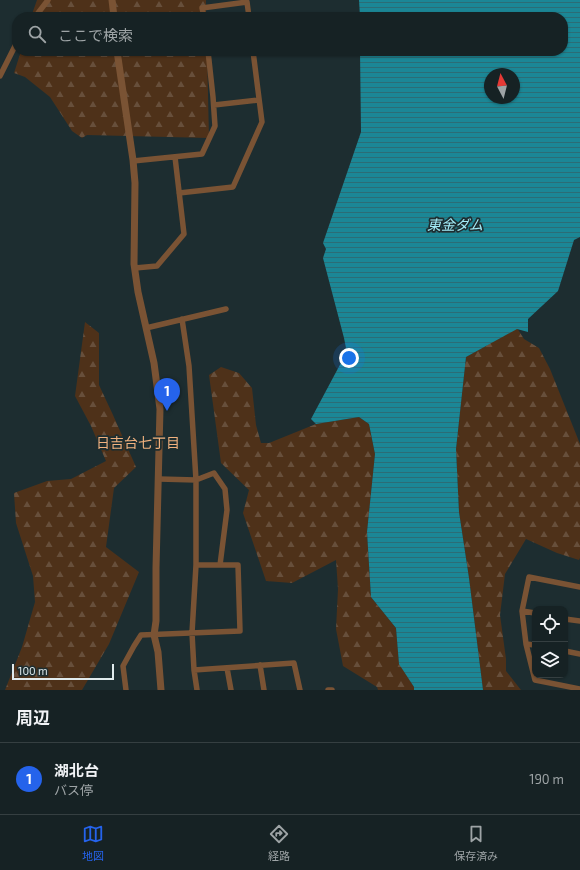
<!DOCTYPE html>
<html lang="ja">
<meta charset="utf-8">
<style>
:root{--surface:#162224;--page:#232f31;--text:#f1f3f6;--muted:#9ea4a6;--line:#353f41;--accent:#2563eb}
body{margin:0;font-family:"Exo 2","Noto Sans JP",sans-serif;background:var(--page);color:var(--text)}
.controls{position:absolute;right:12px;bottom:12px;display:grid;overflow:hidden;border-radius:8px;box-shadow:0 1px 3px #0004}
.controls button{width:36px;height:36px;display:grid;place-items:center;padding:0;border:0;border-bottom:1px solid var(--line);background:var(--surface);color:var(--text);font:20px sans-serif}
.compass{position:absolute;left:484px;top:68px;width:36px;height:36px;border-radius:50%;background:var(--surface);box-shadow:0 1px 3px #0004;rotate:353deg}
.scale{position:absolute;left:12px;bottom:10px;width:102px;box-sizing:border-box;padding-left:4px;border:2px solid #e0eaec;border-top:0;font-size:11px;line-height:14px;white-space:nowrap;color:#e0eaec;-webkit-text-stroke:3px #1d2d30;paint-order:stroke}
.you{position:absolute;left:349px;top:358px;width:14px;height:14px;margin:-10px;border:3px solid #fff;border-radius:50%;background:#1a73e8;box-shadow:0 0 0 6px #1a73e833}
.badge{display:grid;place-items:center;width:26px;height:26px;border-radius:50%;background:var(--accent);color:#fff;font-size:13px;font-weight:700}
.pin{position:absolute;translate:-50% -33px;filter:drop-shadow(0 1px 2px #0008)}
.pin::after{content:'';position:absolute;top:21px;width:14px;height:12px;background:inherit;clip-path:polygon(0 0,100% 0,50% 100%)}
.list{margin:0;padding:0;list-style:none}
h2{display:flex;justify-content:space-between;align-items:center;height:52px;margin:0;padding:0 16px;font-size:17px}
h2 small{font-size:13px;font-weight:400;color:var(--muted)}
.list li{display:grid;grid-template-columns:26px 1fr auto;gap:12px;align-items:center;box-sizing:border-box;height:72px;padding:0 16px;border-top:1px solid var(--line)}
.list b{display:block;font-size:15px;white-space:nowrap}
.list p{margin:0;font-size:13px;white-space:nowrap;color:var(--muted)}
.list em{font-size:13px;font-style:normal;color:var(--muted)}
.icon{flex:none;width:22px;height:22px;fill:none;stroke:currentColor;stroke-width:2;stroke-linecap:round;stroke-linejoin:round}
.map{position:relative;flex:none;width:580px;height:690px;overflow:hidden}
.search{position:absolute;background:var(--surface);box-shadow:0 1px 3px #0004;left:12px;right:12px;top:12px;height:44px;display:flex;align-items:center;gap:10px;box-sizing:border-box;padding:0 14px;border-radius:16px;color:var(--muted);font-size:15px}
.sheet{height:124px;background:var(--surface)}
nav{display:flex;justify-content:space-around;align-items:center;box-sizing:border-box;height:56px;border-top:1px solid var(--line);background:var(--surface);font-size:11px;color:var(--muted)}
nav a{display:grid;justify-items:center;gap:2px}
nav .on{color:var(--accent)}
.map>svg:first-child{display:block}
.forest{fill:url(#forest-firs)}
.water{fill:url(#water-rules);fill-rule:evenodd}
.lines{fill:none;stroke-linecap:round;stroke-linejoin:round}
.minor{stroke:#7a5334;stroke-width:5.5}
.tertiary{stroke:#7a5334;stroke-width:7}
.labels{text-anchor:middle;stroke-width:3.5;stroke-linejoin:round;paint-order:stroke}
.water-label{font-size:14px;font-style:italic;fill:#a2ebf7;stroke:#1d2d30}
.neighbourhood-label{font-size:14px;fill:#f1b17e;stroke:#1d2d30}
</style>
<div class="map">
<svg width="580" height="690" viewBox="0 0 580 690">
<defs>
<pattern id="forest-firs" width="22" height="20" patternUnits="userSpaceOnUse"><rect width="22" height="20" fill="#4e3119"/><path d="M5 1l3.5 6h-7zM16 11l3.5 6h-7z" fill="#674f3b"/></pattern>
<pattern id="water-rules" width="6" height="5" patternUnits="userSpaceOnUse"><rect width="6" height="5" fill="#1b8796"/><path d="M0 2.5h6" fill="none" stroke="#2b6d76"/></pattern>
</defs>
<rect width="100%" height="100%" fill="#1d2d30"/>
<path class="forest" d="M37,0H206V17H31Z
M21,51H207L209,138L87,135L82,138L72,131L50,97L25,77L14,73Z
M85,322L99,333V385L113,415L136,467L114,488L106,547L139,572L109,644L82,690H5L22,647L35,602L33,576L16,523L14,493L47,481L71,479L106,461L91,426L75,396Z
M517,328L524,339L539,348L550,369L580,444V558L579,560L557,553L526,539L505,574L500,615L506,659V671L521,690H483L469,578L459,512L456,449L466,357Z
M221,367L239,373L252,388L256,425L261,443H269L316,424L359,417L369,424L375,454L367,532L371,597L396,628L399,663L414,687V690H378L377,687L343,666L336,629L338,589L336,560L292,583L266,581L243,513L249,490L221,463L209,375Z"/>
<path class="water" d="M359,0H580V237L574,240L558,291L528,319V332L517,329L466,357L456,449L459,512L469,578L483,690H414V687L399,664L396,628L371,597L367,532L375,454L369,424L359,417L316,424L311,419L343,359L346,348L344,338L323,258L326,249L323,243L361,132L360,51H563V17H360ZM490,74H514V98H490Z"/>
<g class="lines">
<path class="minor" d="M35,17L48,0
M204,17L202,8L247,2L249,17
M0,76L17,42
M214,105L259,100
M133,161L202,154L215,126L213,97L208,51
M179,193L233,187L262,122L253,51
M135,268L157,266L184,234L175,157
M182,319L189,366L196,480V565L192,633L194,670L197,690
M146,328L226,309
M159,479L196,480L214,473L225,489L227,510L220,565
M580,587L529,577L522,611L526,644L535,680L580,689
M522,611L535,613
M565,619L580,621
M526,644L535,645
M565,651L580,654
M260,665L264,690
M227,668L231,690
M194,670L294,663L300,690
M126,690L123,666L134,646L141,635L240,631L238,565H196
M328,690H332"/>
<path class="tertiary" d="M112,0L114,17
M117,51L133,160L135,183L134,264L138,292L154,363L160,409L156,568V621L154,635L158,652L161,690"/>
</g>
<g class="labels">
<g class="water-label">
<text x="455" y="230">東金ダム</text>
</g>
<g class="neighbourhood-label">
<text x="138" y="448">日吉台七丁目</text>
</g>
</g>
</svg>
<div class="controls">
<button><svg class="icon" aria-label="locate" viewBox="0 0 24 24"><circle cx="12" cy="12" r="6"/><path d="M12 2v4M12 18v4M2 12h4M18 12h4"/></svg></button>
<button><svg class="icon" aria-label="layers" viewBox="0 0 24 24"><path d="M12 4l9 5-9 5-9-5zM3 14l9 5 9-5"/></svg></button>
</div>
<svg class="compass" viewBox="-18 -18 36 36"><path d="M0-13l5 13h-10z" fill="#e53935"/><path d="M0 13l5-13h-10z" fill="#9ea4a6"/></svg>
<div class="scale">100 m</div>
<div class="you"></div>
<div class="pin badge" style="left:167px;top:411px">1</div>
<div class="search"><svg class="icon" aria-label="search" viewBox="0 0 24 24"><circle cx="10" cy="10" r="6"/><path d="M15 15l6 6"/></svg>ここで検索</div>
</div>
<section class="sheet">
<h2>周辺<small></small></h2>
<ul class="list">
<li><span class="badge">1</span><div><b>湖北台</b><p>バス停</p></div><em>190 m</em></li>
</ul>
</section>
<nav>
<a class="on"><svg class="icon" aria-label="map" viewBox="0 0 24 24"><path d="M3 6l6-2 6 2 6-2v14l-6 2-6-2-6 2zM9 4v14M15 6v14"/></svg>地図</a>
<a><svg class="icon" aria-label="directions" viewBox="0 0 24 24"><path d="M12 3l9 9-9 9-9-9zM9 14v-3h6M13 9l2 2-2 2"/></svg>経路</a>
<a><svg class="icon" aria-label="saved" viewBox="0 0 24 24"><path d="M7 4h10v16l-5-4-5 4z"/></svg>保存済み</a>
</nav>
